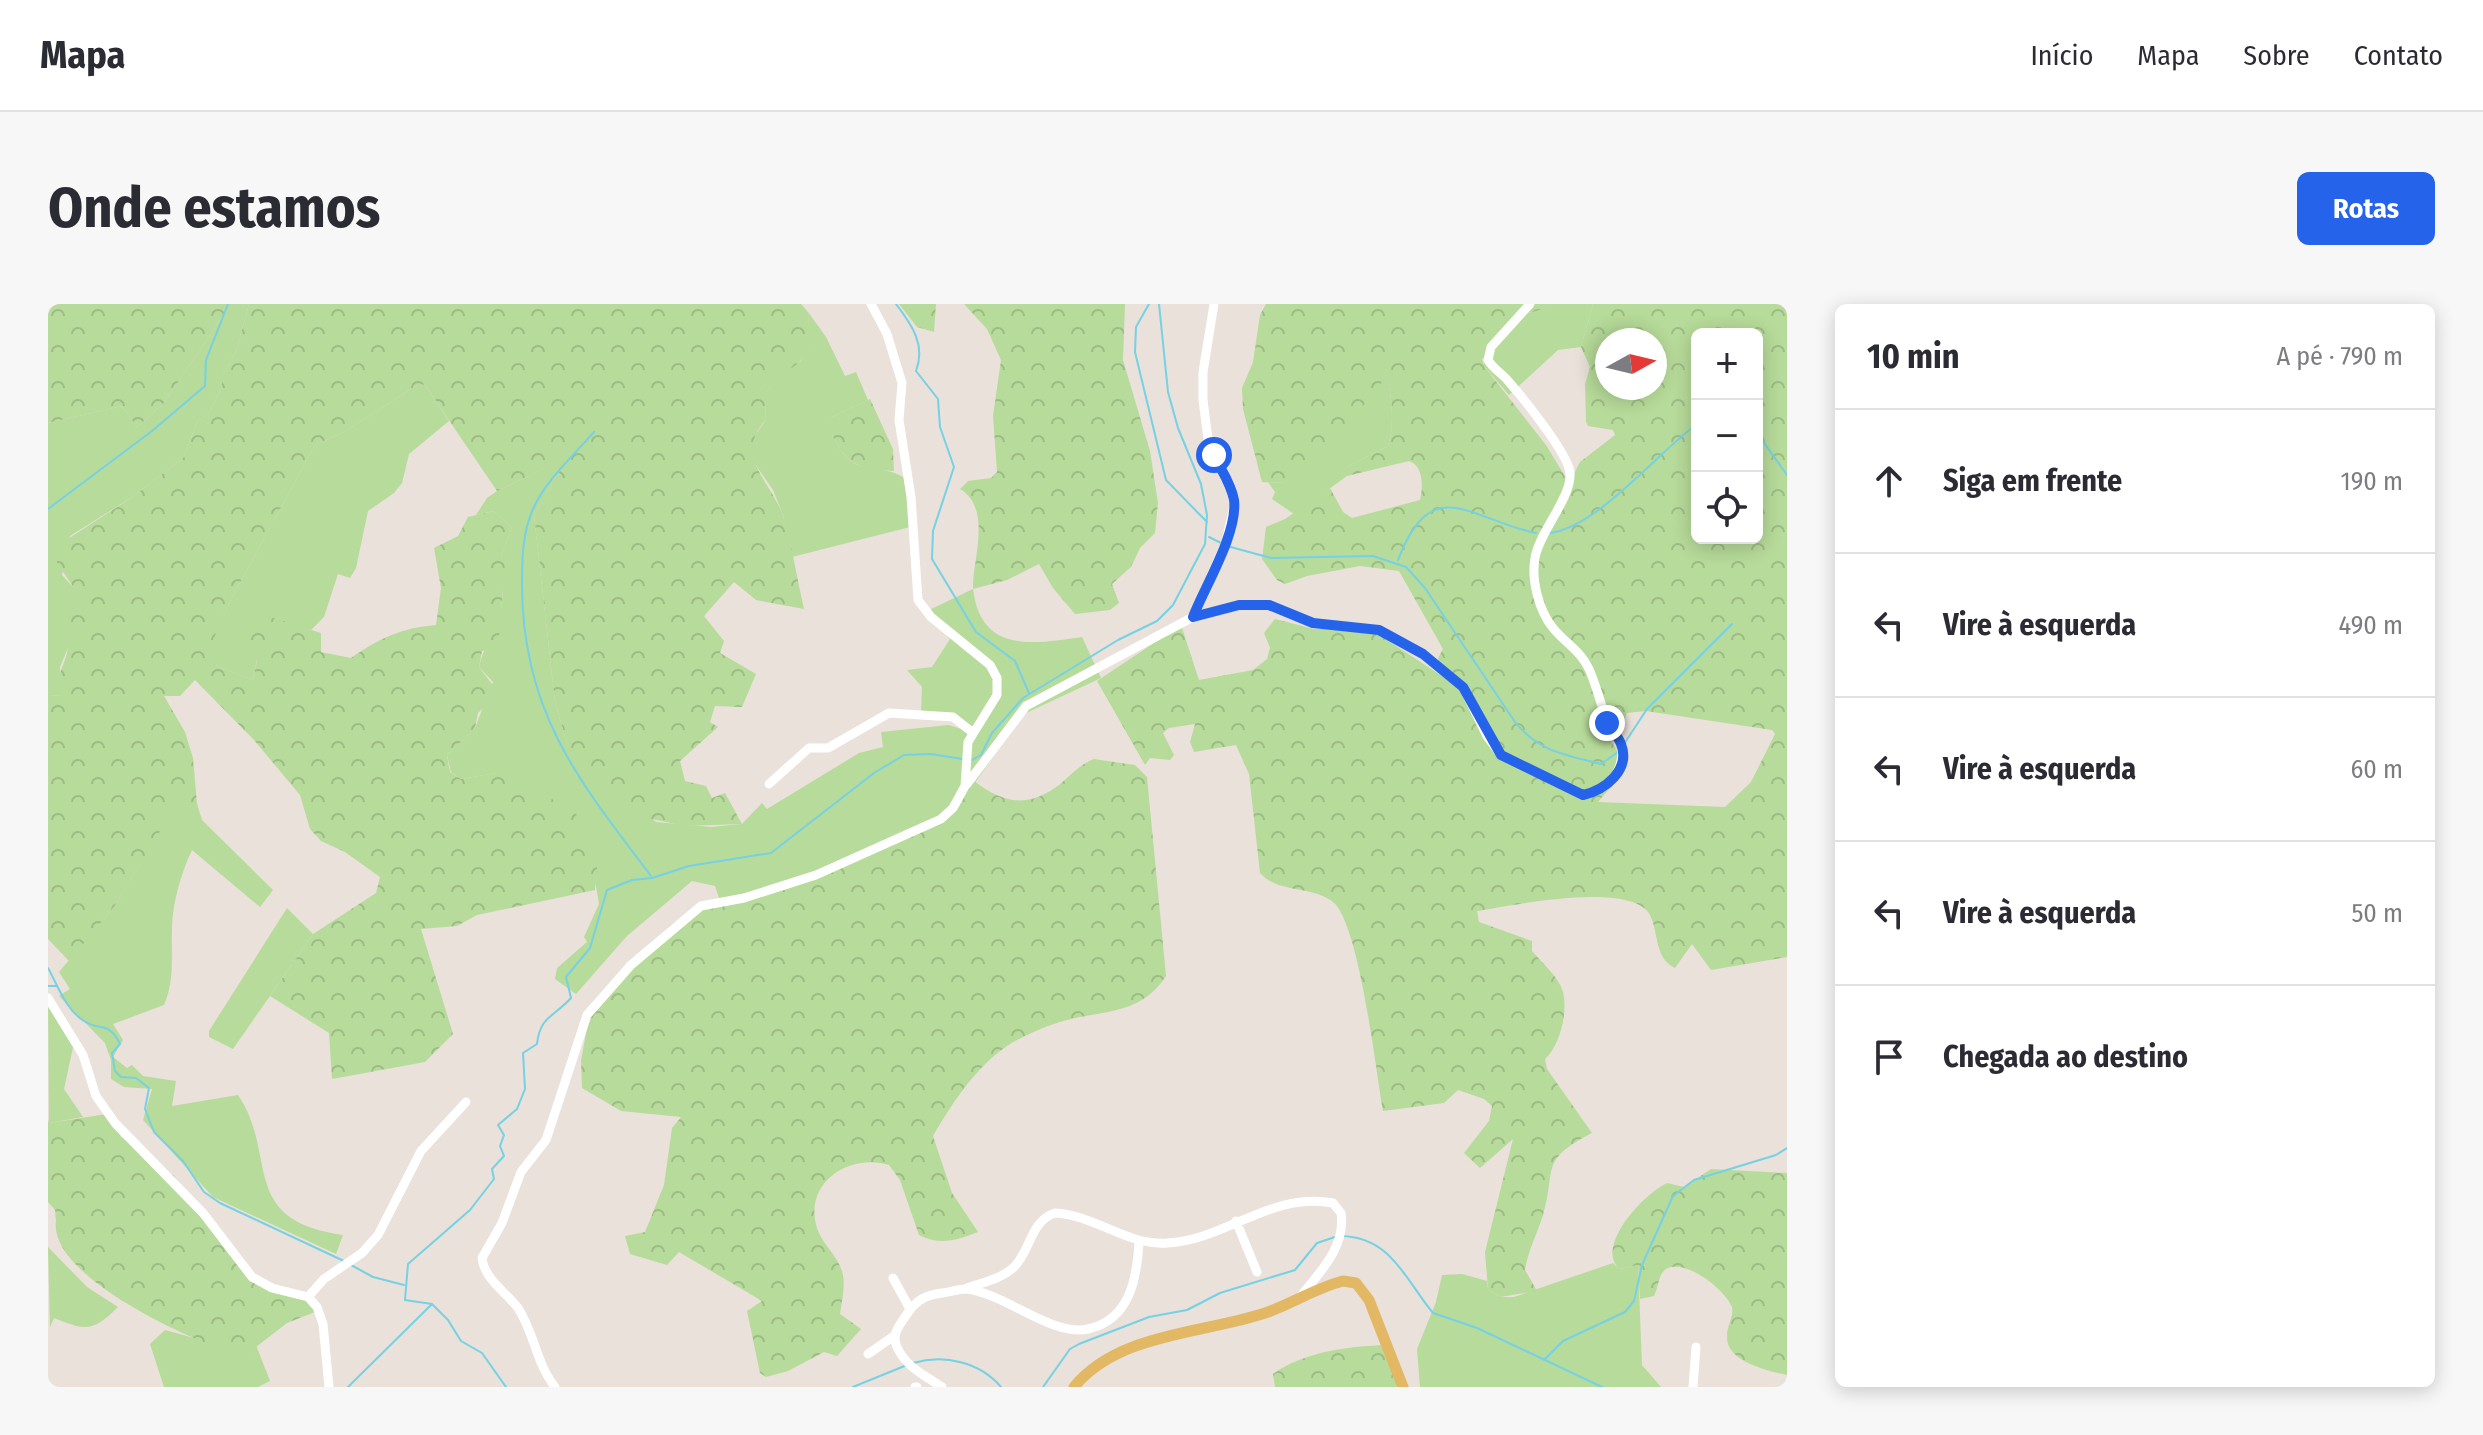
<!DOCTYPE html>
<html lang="pt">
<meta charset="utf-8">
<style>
:root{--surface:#fff;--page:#f7f7f7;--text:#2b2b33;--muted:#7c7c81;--line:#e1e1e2;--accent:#2563eb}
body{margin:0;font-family:"Fira Sans Condensed",sans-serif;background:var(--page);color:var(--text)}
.controls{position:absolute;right:24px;top:24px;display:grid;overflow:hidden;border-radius:12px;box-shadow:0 4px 20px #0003}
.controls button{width:72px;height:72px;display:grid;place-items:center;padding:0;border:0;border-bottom:2px solid var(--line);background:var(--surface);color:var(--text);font:40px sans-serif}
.compass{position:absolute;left:1547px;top:24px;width:72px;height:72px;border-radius:50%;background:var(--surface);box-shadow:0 4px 20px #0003;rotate:82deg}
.stop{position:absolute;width:24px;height:24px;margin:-18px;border:6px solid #2563eb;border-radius:50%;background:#fff}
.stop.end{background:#2563eb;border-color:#fff;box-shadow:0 2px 8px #0008}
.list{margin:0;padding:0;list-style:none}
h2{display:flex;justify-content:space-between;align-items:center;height:104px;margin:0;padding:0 32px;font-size:34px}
h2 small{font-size:26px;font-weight:400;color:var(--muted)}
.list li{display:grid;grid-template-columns:52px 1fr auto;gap:24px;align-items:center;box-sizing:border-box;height:144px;padding:0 32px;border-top:2px solid var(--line)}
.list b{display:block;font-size:30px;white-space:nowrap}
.list em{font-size:26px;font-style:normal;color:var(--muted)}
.icon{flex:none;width:44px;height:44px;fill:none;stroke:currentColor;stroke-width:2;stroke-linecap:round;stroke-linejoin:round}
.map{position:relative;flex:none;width:1739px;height:1083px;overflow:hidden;border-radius:12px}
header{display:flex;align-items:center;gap:48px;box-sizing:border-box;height:112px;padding:0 40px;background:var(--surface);border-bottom:2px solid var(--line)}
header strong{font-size:38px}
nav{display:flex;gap:44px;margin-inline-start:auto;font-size:28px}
.intro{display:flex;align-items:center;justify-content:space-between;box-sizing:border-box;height:192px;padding:0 48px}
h1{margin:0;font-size:56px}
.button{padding:20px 36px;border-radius:12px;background:var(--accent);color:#fff;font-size:28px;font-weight:700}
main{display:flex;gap:48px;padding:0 48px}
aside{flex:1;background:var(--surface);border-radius:12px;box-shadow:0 4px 20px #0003}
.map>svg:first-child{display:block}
.grass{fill:#b7db9a}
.forest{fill:url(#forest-crowns);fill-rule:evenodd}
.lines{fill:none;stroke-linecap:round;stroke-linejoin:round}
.stream{stroke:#75d1e3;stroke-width:2}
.minor{stroke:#fff;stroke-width:9}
.major{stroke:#e3b864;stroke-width:11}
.route{stroke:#2563eb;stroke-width:10}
</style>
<header>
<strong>Mapa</strong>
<nav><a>Início</a><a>Mapa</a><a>Sobre</a><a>Contato</a></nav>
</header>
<div class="intro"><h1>Onde estamos</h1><a class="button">Rotas</a></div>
<main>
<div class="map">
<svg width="1739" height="1083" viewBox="0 0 1739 1083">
<defs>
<pattern id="forest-crowns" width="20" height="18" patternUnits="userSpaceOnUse" patternTransform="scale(2)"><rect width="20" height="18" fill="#b7db9a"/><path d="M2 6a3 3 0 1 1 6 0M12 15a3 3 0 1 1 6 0" fill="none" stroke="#9dbc85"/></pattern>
</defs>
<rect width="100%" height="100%" fill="#e9e1da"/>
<path class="grass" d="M178,0H201L188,48L174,72V83L161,109L149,118L136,153L86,192L22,232L14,271L26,284L20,344L12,363L14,391L0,392V119L74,102L89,123L115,100L179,6Z
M1497,0H1545L1533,43L1510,46L1461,91L1436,62L1435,50L1473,11L1492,6Z
M760,8L778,33L797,72L808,68L820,96L782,114C781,127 783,128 788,138C806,175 829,157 857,174L862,223L744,253L735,211L725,186L707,160L704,148L705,134L718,116L717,94L724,75L753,57L761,40Z
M1337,66C1344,87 1347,121 1340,142L1299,163V172L1246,210L1224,195L1227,188L1220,178L1236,179Z
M371,80L377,81L401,117L361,150L354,179L346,189L320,207L308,264L302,274L290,270L276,313L263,326L242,321L203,336L209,355L205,376L169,362L157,353L181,299L267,141L296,128Z
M521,152L486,211L507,398L519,439L608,518L663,523L694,520L714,499L719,505L811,449L835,443L833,428L901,421L916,426V420L873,410L874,383L859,366L884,363L902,335L877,308L925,285C933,350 985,340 1034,333L1053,374L974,411L908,506L835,534L811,555L672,597L667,582L644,577L579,632L528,690L507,675L509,664L539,638L536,633L551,600L547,576L448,469L413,475L403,468L399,451L427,424L445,378L431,363C435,344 444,332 451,315C455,304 457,261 453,252L464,224L446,207L428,211L439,194L449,187Z
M149,500L154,516L225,586L212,603L144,546C133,569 124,601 124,626C123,652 127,676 116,701L65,720L75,736L65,753L79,764L84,761L95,772L128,777L124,802L190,791C231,851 189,916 295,931L288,950L165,893L95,816L104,785L76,783L63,775V756L57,739L11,692L22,685L11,668L66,603L125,505Z
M239,604L265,630L185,745L161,733V727Z
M0,691L27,734L16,785L35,813L1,819Z
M0,943L39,983L70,1003C45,1028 38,1027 6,1014L2,1023Z
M1565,959L1571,965L1590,961L1594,1061L1613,1083H1372L1369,1045L1388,998L1394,971L1414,970L1439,977L1440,985L1452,993H1466Z
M117,1026L200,1049L208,1041L222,1077L210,1083H116L102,1040Z"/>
<path class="forest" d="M0,0H178L179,6L115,100L89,123L74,102L0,119Z
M201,0H753L760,8C760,18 763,30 761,40C752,78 712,56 718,116C708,127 704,135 705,150C706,167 729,192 735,212C744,242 749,274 756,305L708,296L686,278L656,312L676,337L672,349L708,370L694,403L667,402L662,418L670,423L632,457L637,477L658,482L664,494L677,489L694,520L637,522L585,511L573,503L519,439L507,398L486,211L520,153L449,187L377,81L371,80L296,128L267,141L181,299L158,353L169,362L205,376L209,356L202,336L213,310L273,329V348L303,354C332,334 353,324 388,321L393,284L386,244L410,232L420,213L446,207L464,224L453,252L457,261L450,344L434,347L431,363L447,384L441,399L430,409L427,424L399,451L402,468L413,475L448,469L466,474L522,505L534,515L550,554L547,586L429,611L409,622L373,625L405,730L377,758L284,775L281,729L222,692L265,630L328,589L332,573L297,548L273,537L262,525L252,491L206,436L147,376L132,392H116L137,428L145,454L149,500L125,506L66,603L21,657L0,635V392L14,391C6,366 19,362 20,341C22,320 13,304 26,284L9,259V242L86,192L136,153L149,118L161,109L174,83V72L188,48Z
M851,0H888L886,28L869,23Z
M916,0H1077L1075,56L1102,147L1110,199L1107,229L1092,244L1083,263L1064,280L1071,299L1062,306L1027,310L1005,284L991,260L959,276L925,285C924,256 945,205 912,185L920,177L943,174L949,168L945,112L953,56L939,25Z
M1218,0H1497L1492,6L1473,11L1434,55L1436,62L1498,141L1521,179L1532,158L1567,131L1565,126L1540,122L1538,118L1537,80L1542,63L1533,43L1545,0H1739V653L1663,666L1644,640L1627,664C1606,654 1611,629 1602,611C1583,576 1462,602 1429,607L1431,618L1484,637V647C1494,659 1511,673 1515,688C1520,709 1512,741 1497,755L1499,765L1544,829C1490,857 1509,864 1495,911C1489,930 1480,947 1477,966L1489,987L1452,993L1440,985L1437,948L1465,835L1432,864L1416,849L1441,817L1444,802L1436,795L1410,786L1396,799L1335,807C1328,768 1311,618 1285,598C1264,581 1231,590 1212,569L1201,470L1188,441L1146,448L1142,438L1147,420L1121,424L1115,429L1126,451L1122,456L1102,454L1097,461L1049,377L1133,321L1151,376L1205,366L1219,355L1222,344L1216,329L1227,315L1266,325H1322L1394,372L1390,354L1395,345L1351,267L1312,262L1259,272L1237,280L1229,276L1214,255L1218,223L1237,215L1282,184L1295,208L1304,214L1372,196C1375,183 1376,162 1361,157L1299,172L1297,168L1299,163L1340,142C1347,121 1344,87 1337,67L1331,86L1236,179L1214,178L1195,105L1194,84L1205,58L1212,11ZM1649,30H1709V234H1649ZM1559,36H1607V84H1559ZM1598,407L1724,426L1727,430L1703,478L1677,503L1550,498C1573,471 1585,467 1560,433L1574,421L1579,409Z
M822,95L845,145L846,167C819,166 800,163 788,138C783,128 779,126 782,114Z
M1046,455L1087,461L1099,473L1118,672C1091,714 1050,705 1009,719C996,723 982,729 969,736C933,755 905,797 885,832L904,889L930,928C909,936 892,942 871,931L852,876L841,861C801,849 755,879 769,924C774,940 789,951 794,967C798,981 794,995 792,1010L813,1025L789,1052L776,1048L740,1067L718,1073L712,1069L699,1007L714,997L631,948L619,961L582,950L577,932L597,928L616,881L624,824L633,813L573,807L534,784L533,757L541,713L623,621L635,612L811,555L835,534L908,506L926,477C955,499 979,505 1011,481C1023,471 1031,461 1046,455Z
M59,810L73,833L125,871L205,970C226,986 252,988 272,1006L239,1019L200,1049H186C149,1039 0,973 8,917L7,906L0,898V815L1,819Z
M1663,865L1739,869V1071C1719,1067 1679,1057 1679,1034C1678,1023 1686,1014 1684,1003C1677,986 1640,956 1620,964C1610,968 1611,983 1606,992L1592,995L1590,961L1571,965C1547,941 1596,890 1619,879L1636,883Z
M1334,1041L1352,1083H1227L1225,1070C1256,1048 1297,1043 1334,1041Z"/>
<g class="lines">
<path class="stream" d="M848,0C864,21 878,41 868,67L890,95L892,123L906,163L885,227L884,255L928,328L967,357L981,389
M1101,0L1088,23L1087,48L1118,176L1159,218
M546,128C525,152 498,176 485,205C474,230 474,256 474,283C475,409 531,477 603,572
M1709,129L1739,171
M0,205L104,127L157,82L158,56L180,0
M1501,229C1549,224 1608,150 1649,120
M1161,233L1173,239
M1179,242L1223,254L1325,252L1358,263L1377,284L1467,418C1491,448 1518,451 1553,460L1570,448
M1350,256C1384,166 1423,216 1488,229
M1576,440L1599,405L1684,320
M924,456L933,451L944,429L975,394L1070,336L1109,317L1125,301L1157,240L1159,211L1153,180L1130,124L1120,88L1111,0
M0,664C10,682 18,706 36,717C53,728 60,716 72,740L64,749L67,767L73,773L88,774L101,784L97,805L106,828L135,857L156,888L172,899L298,958
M0,682H9
M1293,932C1344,933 1358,977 1385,1009L1429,1024L1554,1083
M303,961L325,973L356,981
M384,1000L357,996L360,960L422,906L446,875L444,865L456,852L452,842L456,831L450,821L469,805L477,785L475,749L489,740C492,712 506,713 523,694L518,673L542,644L559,586L584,576L604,574L641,562L723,549L826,469L856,451L883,450L914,455
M385,1001L400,1016L413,1037L434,1049L458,1083
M1496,1056L1515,1037L1577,1008L1586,997L1594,961L1625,892L1646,876L1728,851L1739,844
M865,1059C896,1050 932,1058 953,1083
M300,1083L384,1000
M805,1083L859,1061
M995,1083L1022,1045L1031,1040L1101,1013L1139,1006L1172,989L1247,966L1269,939L1287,933"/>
<path class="minor" d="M1145,313L1191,301H1221L1265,319L1331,326L1375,350L1415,383L1439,432L1453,451L1535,491C1562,485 1578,466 1573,438C1555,419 1552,389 1541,365C1533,347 1517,339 1505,324C1491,307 1483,276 1487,254C1491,227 1529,188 1521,164C1514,143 1477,96 1461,78C1455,70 1445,65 1440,56L1443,43L1482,0
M721,480L761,444H780L841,409L905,413L924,428
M919,480L978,402L1145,313L1178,238L1186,202L1183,183L1160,135L1155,96V68L1166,0
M0,694L35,751L48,792L67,819L155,909L204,973L224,984L260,993L269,1003L275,1020L281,1083
M1188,917L1209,968
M845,974L862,1005
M917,985C932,979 953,975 965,964C983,947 982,917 1007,909C1047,911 1079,942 1119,939C1178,936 1224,887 1285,899L1293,909C1298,943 1272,968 1252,993
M260,993L276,975L314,949L330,931L373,847L418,798
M820,1050L846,1032
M507,1083C488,1059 486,1028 470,1004C458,988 436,975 434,954L454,919L473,868L498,836L539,711L583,661L653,602L696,594L768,571L893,515L905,504L917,482L920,438L949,391V374L942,361L883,313L870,296L863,193L851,116L854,79L839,30L823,0
M867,1083H869
M894,1083C876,1071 858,1063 849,1043C843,1029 852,1021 859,1010C868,996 878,991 894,989C902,988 911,985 918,985C957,989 1004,1033 1040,1025C1082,1016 1089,974 1091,938
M1645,1083L1648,1043"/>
<path class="major" d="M1026,1083C1071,1028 1157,1030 1220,1008C1245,999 1268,984 1295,977L1308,979L1321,996L1355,1083"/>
</g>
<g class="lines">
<path class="route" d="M1166,151C1173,166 1183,179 1186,196C1190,229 1157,282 1145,313L1191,301H1221L1265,319L1331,326L1375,350L1415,383L1453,451L1535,491C1557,486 1583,466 1573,440C1571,433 1563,426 1559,419"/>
</g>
</svg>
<div class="controls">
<button>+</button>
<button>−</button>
<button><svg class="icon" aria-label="locate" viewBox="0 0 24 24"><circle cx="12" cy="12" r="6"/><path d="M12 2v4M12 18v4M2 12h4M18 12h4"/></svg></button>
</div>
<svg class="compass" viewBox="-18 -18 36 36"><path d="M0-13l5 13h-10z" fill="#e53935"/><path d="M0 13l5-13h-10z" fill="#7c7c81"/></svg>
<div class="stop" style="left:1166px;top:151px"></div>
<div class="stop end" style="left:1559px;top:419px"></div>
</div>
<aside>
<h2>10 min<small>A pé · 790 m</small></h2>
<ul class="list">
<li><svg class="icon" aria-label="ahead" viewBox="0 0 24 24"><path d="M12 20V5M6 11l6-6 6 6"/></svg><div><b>Siga em frente</b></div><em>190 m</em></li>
<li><svg class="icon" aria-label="left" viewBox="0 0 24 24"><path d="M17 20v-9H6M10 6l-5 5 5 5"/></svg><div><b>Vire à esquerda</b></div><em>490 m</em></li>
<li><svg class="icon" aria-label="left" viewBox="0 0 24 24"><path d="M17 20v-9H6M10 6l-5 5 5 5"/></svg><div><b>Vire à esquerda</b></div><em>60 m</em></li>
<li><svg class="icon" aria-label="left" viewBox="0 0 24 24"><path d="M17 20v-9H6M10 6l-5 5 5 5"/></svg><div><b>Vire à esquerda</b></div><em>50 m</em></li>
<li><svg class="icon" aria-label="arrive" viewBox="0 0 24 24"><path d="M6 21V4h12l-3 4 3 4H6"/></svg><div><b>Chegada ao destino</b></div></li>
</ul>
</aside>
</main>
